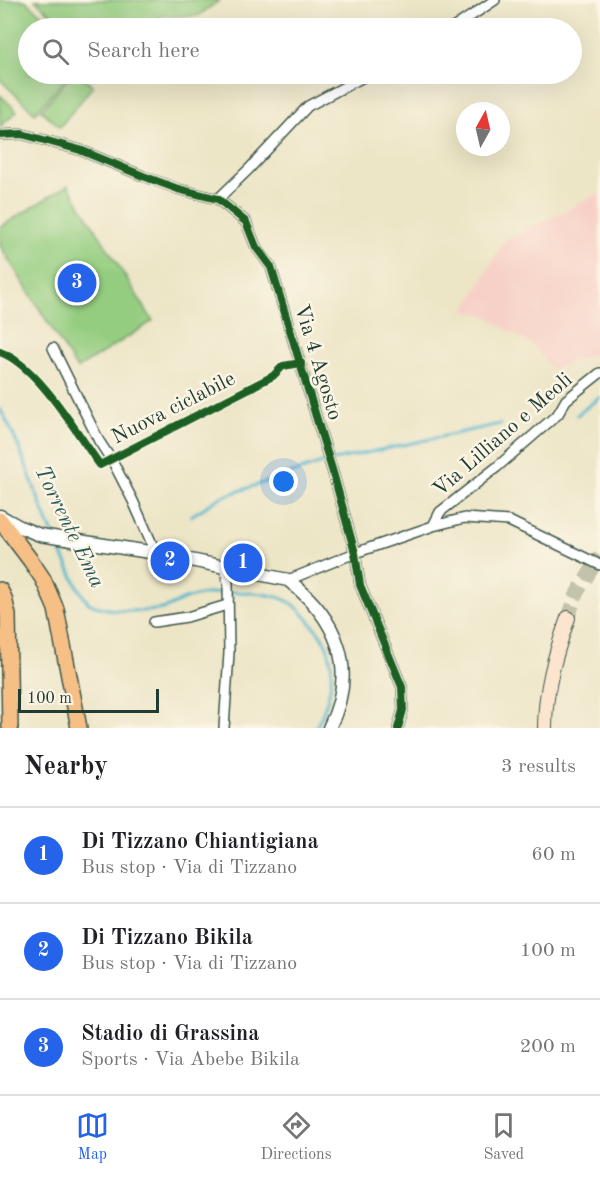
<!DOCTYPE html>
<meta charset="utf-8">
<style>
:root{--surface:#fff;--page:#f2f2f2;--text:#202124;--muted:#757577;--line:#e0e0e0;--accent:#2563eb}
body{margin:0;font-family:"Old Standard TT",serif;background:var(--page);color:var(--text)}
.compass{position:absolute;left:456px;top:102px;width:54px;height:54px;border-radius:50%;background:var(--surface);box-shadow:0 6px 24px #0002;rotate:8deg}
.scale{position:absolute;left:18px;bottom:15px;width:141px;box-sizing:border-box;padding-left:6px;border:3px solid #1f3d34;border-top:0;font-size:16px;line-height:21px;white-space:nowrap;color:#1f3d34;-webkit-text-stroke:4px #fcf5e5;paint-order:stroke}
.you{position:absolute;left:284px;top:482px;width:21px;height:21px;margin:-15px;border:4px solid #fff;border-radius:50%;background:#1a73e8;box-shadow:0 0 0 9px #1a73e833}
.badge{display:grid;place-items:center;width:39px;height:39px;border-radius:50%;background:var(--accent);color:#fff;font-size:20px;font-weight:700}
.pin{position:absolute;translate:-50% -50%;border:3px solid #fff;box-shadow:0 2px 6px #0006}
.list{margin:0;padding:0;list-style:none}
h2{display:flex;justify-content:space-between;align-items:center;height:78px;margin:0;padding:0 24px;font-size:26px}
h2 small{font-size:20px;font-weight:400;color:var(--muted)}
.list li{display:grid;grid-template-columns:39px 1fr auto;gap:18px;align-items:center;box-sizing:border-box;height:96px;padding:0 24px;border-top:2px solid var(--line)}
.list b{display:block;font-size:22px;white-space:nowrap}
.list p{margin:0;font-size:20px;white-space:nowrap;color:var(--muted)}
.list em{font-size:20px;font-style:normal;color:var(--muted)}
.icon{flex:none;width:33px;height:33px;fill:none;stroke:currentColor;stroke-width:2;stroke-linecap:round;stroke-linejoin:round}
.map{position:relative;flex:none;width:600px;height:728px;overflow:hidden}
.search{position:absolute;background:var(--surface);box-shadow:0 6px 24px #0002;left:18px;right:18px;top:18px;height:66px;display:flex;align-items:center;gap:15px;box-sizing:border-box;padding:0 21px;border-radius:33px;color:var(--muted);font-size:22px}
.sheet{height:366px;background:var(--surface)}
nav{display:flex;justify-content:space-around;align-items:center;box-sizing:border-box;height:84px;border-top:2px solid var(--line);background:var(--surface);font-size:16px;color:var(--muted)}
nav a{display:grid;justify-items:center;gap:3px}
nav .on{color:var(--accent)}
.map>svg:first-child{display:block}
.built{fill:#f7d1c7}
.green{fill:#94cd80;stroke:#5a855a;stroke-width:1.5}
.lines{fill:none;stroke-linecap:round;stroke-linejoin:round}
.stream{stroke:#4db4cc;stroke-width:3}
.secondary-tunnel{stroke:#c3c3a9;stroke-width:14;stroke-dasharray:14 7;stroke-linecap:butt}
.minor-casing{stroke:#3e564a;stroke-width:12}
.tertiary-casing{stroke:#3e564a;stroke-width:15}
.secondary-casing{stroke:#3e564a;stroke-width:16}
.primary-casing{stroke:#3e564a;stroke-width:18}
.minor{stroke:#fff;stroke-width:9}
.tertiary{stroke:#fff;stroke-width:12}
.secondary{stroke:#fbe5cf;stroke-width:14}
.primary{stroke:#f5bf86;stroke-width:15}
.cycleway-casing{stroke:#fcf5e5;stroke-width:11}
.cycleway{stroke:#1b5e20;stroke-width:8}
.labels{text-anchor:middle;stroke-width:5;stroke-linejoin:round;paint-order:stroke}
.street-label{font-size:21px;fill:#1f3d34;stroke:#fcf5e5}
.water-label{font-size:22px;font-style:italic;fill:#2a5b5a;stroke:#fcf5e5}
</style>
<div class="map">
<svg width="600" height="728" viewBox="0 0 600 728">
<rect width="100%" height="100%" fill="#fcf5e5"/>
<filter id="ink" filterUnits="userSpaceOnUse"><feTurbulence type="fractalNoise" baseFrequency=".0167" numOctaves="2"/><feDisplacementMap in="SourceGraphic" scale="12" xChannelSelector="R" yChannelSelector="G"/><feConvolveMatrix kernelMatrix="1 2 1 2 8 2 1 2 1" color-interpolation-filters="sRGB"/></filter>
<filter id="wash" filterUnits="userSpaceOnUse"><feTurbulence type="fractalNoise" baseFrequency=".008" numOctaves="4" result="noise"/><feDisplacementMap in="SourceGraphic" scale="24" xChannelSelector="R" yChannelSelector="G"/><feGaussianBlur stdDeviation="1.35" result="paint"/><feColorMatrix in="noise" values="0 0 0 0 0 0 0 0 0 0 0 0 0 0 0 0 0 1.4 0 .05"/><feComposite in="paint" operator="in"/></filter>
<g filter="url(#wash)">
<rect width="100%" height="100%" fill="#ece5c6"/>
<path class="built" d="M600,193V352L551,369L535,347L483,314L464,312L504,241Z"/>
<path class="green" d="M0,0H25L57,28H28V74H70L35,113L0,80Z
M35,0H220L198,16H161L159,18L162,25L158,28H67Z
M72,74H77L93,86L60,127L41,110Z
M0,95L17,111L0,127Z
M68,185L153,321L77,369L0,246V227Z"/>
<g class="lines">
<path class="stream" d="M0,409C23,448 34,493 53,534
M577,415L600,397
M334,460L500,424
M191,516L221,497L325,462
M57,542C62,554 81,597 89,603C96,608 108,609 116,610C130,611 148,612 162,609C172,607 181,599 192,597C217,590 273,589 294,605C302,611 309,621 316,629C341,657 332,697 316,728"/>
</g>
</g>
<g filter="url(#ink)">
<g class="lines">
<path class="secondary-tunnel" d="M568,618L577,593L600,556"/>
<defs>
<path id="minor" d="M453,28L495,0
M0,135L22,134L80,150L143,176L178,189L218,199L246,222L256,247L271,267L334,476L355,553L360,585L402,687L403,710L398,728
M218,199L249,169L308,106L369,74
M53,348L99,441L114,464L133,501L156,553
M433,526L440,512L497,467L558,414L566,400L600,373
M288,580L355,553L433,526L465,518L509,521L600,565
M154,622L187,617L227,605
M224,728L229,653L228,583L225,566"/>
<path id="tertiary" d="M0,516L20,527L40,535L156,553L288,580C337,618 359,669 329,728"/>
<path id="secondary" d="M545,728C545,689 555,655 568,618"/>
<path id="primary" d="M0,520L31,561L43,579L56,609L79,728
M0,590L4,598L8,615L10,728"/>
</defs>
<use href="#minor" class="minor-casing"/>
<use href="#tertiary" class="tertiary-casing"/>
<use href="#secondary" class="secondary-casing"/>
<use href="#primary" class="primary-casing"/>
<use href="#minor" class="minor"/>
<use href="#tertiary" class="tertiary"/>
<use href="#secondary" class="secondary"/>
<use href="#primary" class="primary"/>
<defs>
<path id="cycleway" d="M0,135L22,134L80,150L143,176L178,189L218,199L246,222L256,247L271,267L334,476L355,553L360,585L402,687L403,710L398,728
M0,352C38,366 76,432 100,465L273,376L283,366L301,363"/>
</defs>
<use href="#cycleway" class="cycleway-casing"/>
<use href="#cycleway" class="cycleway"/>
</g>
</g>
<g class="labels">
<g class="street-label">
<text transform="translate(319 362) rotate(73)" y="7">Via 4 Agosto</text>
<text transform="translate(173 407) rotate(-27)" y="7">Nuova ciclabile</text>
<text transform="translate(502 434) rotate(-41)" y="7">Via Lilliano e Meoli</text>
</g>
<g class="water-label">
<text transform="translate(71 526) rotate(64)" y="8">Torrente Ema</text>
</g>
</g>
</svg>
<svg class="compass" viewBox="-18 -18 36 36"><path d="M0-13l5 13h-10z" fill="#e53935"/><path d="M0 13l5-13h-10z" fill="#757577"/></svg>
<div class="scale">100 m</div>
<div class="you"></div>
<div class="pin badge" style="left:243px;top:563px">1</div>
<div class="pin badge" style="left:170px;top:561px">2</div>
<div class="pin badge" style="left:77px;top:283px">3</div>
<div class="search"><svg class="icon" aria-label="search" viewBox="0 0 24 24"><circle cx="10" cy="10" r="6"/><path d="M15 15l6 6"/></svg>Search here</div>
</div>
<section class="sheet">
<h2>Nearby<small>3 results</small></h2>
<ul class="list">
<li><span class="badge">1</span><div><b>Di Tizzano Chiantigiana</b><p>Bus stop · Via di Tizzano</p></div><em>60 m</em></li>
<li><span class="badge">2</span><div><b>Di Tizzano Bikila</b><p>Bus stop · Via di Tizzano</p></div><em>100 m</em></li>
<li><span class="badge">3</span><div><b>Stadio di Grassina</b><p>Sports · Via Abebe Bikila</p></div><em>200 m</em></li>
</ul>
</section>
<nav>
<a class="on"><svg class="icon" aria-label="map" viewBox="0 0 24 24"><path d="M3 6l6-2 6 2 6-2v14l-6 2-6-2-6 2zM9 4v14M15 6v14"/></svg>Map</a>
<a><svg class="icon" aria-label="directions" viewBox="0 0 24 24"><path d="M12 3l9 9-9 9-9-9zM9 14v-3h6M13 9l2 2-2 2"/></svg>Directions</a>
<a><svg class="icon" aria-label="saved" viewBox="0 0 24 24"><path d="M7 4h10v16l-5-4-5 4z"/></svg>Saved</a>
</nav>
